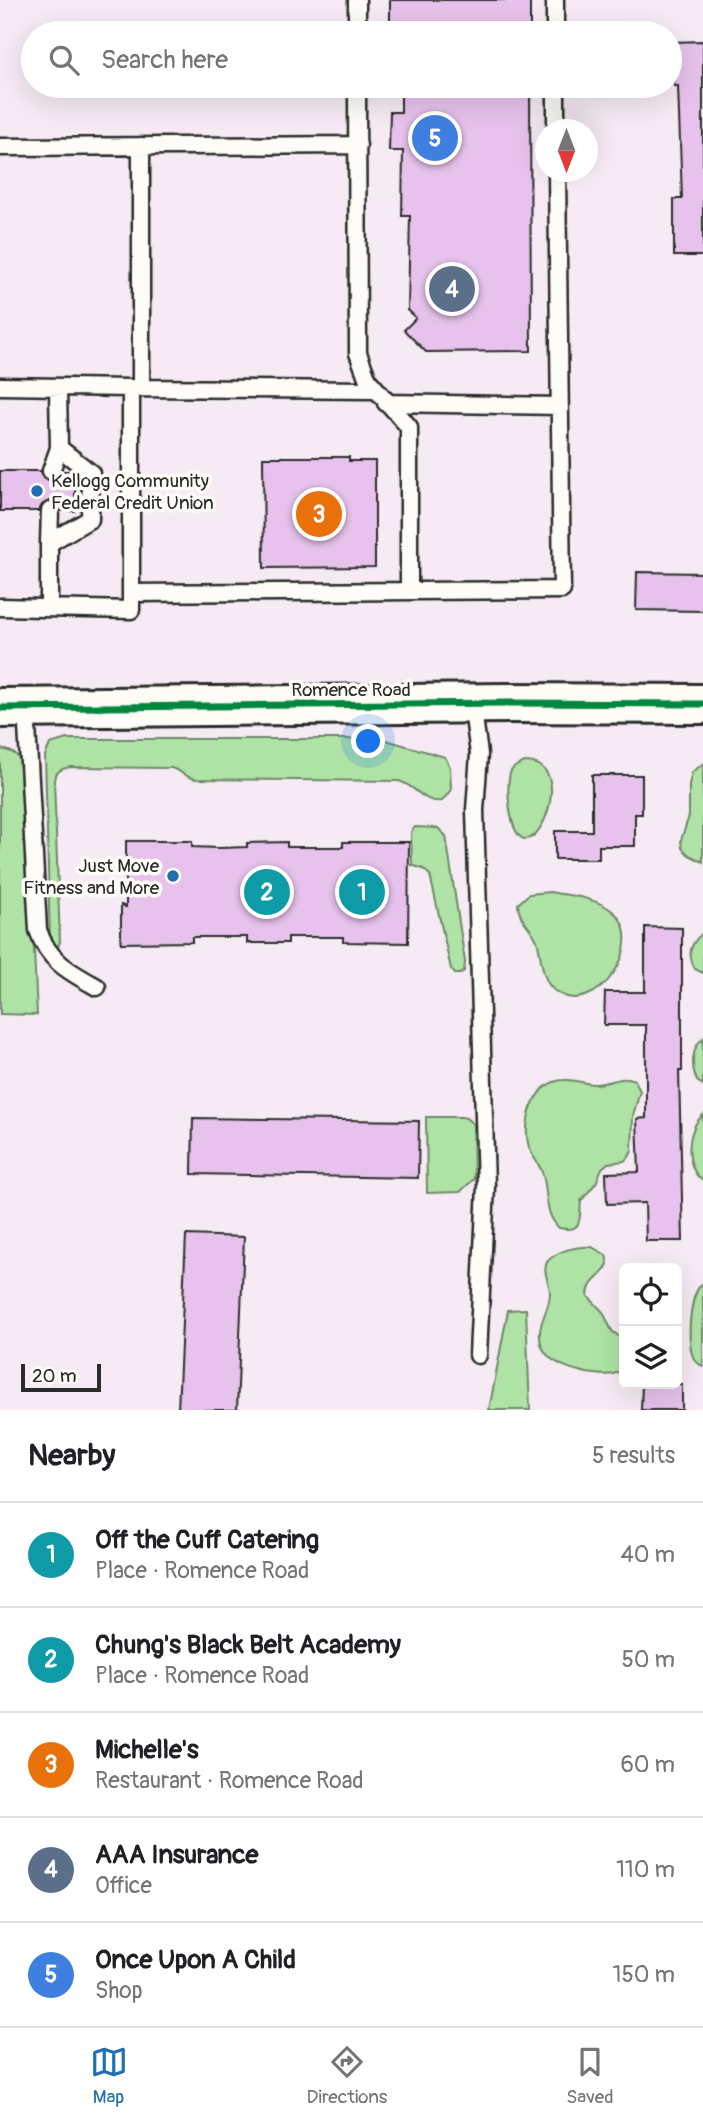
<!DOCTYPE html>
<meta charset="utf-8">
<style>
:root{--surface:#fff;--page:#f6f6f6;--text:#202124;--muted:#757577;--line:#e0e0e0;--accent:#1f6fb2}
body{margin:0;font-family:Pangolin,sans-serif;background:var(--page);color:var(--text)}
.controls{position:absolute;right:21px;bottom:21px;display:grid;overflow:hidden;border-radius:10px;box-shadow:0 7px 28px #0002}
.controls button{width:63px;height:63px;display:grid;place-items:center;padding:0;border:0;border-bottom:2px solid var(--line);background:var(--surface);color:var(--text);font:35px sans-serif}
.compass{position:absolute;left:535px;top:119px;width:63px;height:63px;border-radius:50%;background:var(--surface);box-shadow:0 7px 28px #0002;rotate:180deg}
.scale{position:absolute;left:21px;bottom:18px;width:80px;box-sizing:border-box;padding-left:7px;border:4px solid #2b2b2b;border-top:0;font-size:19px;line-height:24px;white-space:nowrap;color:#2b2b2b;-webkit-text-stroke:5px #fdfcf7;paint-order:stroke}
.you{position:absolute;left:369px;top:742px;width:24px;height:24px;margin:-18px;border:5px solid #fff;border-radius:50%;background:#1a73e8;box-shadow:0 0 0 10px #1a73e833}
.badge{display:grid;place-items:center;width:46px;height:46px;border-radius:50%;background:var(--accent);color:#fff;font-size:23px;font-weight:700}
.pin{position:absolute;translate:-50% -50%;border:4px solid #fff;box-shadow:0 2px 7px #0006}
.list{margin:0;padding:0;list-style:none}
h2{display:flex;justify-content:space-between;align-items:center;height:91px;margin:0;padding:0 28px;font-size:30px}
h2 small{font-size:23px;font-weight:400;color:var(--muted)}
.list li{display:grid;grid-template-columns:46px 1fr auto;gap:21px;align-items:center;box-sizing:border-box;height:105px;padding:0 28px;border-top:2px solid var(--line)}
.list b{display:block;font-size:26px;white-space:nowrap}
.list p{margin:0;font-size:23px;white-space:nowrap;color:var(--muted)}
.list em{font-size:23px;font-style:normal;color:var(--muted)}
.icon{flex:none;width:38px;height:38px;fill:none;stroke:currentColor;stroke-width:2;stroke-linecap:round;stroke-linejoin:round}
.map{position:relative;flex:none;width:703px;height:1410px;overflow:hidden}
.search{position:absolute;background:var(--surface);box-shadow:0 7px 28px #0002;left:21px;right:21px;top:21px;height:77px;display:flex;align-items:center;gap:18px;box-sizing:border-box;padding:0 24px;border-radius:38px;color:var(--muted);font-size:26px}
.sheet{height:616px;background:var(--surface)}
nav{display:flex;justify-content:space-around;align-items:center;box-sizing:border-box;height:98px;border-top:2px solid var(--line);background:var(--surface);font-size:19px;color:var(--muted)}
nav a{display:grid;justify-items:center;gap:4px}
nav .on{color:var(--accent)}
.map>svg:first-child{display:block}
.green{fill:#afe3a5;stroke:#6d8768;stroke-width:2}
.building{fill:#e7c2ec;stroke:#2b2b2b;stroke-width:2}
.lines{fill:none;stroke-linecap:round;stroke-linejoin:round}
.service-casing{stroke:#2b2b2b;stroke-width:21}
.tertiary-casing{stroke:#2b2b2b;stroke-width:44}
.service{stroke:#fdfcf7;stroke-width:16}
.tertiary{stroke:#fdfcf7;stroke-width:38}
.cycleway-casing{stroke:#fdfcf7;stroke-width:11}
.cycleway{stroke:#00873e;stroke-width:7}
.poi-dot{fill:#1f6fb2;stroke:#fdfcf7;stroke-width:2.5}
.labels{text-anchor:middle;stroke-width:7;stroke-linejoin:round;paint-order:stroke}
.poi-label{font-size:19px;fill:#2b2b2b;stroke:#fdfcf7;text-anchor:start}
.street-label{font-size:19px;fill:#2b2b2b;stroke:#fdfcf7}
</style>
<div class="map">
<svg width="703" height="1410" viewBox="0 0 703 1410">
<rect width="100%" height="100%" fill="#f6ebf4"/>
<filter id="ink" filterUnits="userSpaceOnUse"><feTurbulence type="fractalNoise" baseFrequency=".0143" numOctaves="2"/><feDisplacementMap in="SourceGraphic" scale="14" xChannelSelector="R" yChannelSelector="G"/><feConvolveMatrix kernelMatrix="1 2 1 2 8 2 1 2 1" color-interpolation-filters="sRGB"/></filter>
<g filter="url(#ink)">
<path class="green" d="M67,739H368L386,740L445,757L450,767L451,790L442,801C424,804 416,786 399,781L196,779C186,778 180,770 171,768L70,767C61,769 56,771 54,780L60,942L57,949L50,941L45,756L50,744Z
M0,749C18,751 22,760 26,776L37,1015L0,1014Z
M525,762C571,762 546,839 526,839C509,840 505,782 511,771C514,766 519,765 525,762Z
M703,764V862L689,855L682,848L681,840L689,816V785L692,772Z
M415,827L438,828L446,836L465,962L464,971L460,974H455L451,969L430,875L423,869L412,865L411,832Z
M550,892C570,896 594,897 611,910C652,939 596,1022 555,991C541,981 542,957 537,941C532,927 518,920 518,904L529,894Z
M703,933V973L695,969C687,954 690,943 703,933Z
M703,1038V1085L697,1081C691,1067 691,1048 703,1038Z
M628,1078L635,1080L640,1091L633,1116L632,1151L629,1157L624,1161L608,1163L602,1168L596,1183L581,1201C579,1218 584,1233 559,1228C543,1213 549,1191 542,1172C538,1161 530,1155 528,1143C523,1119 535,1081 564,1080C575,1079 585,1084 596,1084C607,1083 617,1079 628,1078Z
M703,1115V1181C684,1168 686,1129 703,1115Z
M426,1117H461L466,1118L473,1124L474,1179L460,1192L427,1193Z
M592,1247L606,1255L608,1264C602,1278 588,1280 588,1296L603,1312L612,1331L624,1340V1369C613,1377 600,1375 587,1373C559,1367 530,1355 543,1319C546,1310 550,1303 550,1293C550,1282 542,1273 547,1262C557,1250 577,1246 592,1247Z
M703,1283V1366C699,1364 697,1364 694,1359C686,1345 689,1292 703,1283Z
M526,1309L530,1410H489L508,1310Z"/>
<path class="building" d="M390,0H530V33H406L390,29Z
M703,41V256H674V199H682L678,86H674L673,42Z
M401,86H530L531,351L426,352L404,330L416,318L408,310L410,216H402L403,151H389L390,112H401Z
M263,457H349V461H375V567L264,568Z
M0,471H41L44,478L52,481L58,478L62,471H71L75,474V511H60L56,503L50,501L42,505L39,511H0Z
M637,572L703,573V611L636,610Z
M592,775H642V814H635V846H599V859H555V831H592Z
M126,841H192V847L219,848L247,847V843L287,842V847H343V842H409L408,943L343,942V937H288V943H247V937H192V942L121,943V905L126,907Z
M645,927L682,928V1071H679L683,1241H646L645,1203L607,1204L606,1173L639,1172L637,1119L646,1118V1025H604L605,992H645Z
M193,1118L419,1121L418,1178L192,1174Z
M186,1235L244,1237L237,1410H178Z
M642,1384H682V1410H641Z"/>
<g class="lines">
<defs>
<path id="service" d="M357,0V33
M555,0V33
M357,86L358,353L368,380L409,427V591
M556,86V130
M0,147L358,145
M0,386L131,388V593L562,590L557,172
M131,388L375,390
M141,388V146
M386,403L560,406
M51,471L59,448
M49,543L50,511
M0,607L131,610V593
M49,608V543L90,519L91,473L59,448L58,387
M472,703L479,754L475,810L486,1186L478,1355
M26,707L38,930C48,961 70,972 97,987"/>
<path id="tertiary" d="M0,708L508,703L703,704"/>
</defs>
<use href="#service" class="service-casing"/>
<use href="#tertiary" class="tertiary-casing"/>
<use href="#service" class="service"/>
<use href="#tertiary" class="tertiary"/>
<defs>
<path id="cycleway" d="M0,708L508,703L703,704"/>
</defs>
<use href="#cycleway" class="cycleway-casing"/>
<use href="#cycleway" class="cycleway"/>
</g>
</g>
<g class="poi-dot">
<circle cx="37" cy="491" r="7"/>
<circle cx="173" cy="876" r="7"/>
</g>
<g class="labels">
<g class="poi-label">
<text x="51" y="487">Kellogg Community<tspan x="51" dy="22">Federal Credit Union</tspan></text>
<text x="159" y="872" text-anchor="end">Just Move<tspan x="159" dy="22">Fitness and More</tspan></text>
</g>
<g class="street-label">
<text x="351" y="696">Romence Road</text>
</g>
</g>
</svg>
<div class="controls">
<button><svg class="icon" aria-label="locate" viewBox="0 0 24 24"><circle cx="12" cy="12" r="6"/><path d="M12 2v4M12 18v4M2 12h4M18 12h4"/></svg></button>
<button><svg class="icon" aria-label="layers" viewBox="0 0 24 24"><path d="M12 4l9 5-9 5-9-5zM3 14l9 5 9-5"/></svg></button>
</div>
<svg class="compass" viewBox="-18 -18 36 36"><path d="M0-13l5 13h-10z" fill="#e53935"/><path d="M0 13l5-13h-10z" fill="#757577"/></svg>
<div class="scale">20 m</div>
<div class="you"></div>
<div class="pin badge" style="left:362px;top:892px;background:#0f9aa8">1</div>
<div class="pin badge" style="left:267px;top:892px;background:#0f9aa8">2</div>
<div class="pin badge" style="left:319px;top:514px;background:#e8710a">3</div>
<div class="pin badge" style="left:452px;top:289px;background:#5c6f8a">4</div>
<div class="pin badge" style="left:435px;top:138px;background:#3f7fe0">5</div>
<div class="search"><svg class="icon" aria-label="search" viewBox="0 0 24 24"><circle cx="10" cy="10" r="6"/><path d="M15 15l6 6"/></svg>Search here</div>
</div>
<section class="sheet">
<h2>Nearby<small>5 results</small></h2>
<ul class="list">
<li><span class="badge" style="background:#0f9aa8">1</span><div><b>Off the Cuff Catering</b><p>Place · Romence Road</p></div><em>40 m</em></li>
<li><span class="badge" style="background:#0f9aa8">2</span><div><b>Chung's Black Belt Academy</b><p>Place · Romence Road</p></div><em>50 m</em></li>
<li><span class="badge" style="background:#e8710a">3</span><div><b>Michelle's</b><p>Restaurant · Romence Road</p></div><em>60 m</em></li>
<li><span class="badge" style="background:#5c6f8a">4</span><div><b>AAA Insurance</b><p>Office</p></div><em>110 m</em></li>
<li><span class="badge" style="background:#3f7fe0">5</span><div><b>Once Upon A Child</b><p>Shop</p></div><em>150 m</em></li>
</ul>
</section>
<nav>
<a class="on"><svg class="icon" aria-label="map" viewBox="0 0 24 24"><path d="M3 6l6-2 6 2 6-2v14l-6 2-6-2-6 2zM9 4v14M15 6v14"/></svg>Map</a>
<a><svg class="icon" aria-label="directions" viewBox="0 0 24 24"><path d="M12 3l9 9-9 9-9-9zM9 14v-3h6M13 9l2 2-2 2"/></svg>Directions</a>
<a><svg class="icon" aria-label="saved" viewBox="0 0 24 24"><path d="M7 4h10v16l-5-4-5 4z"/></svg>Saved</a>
</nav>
